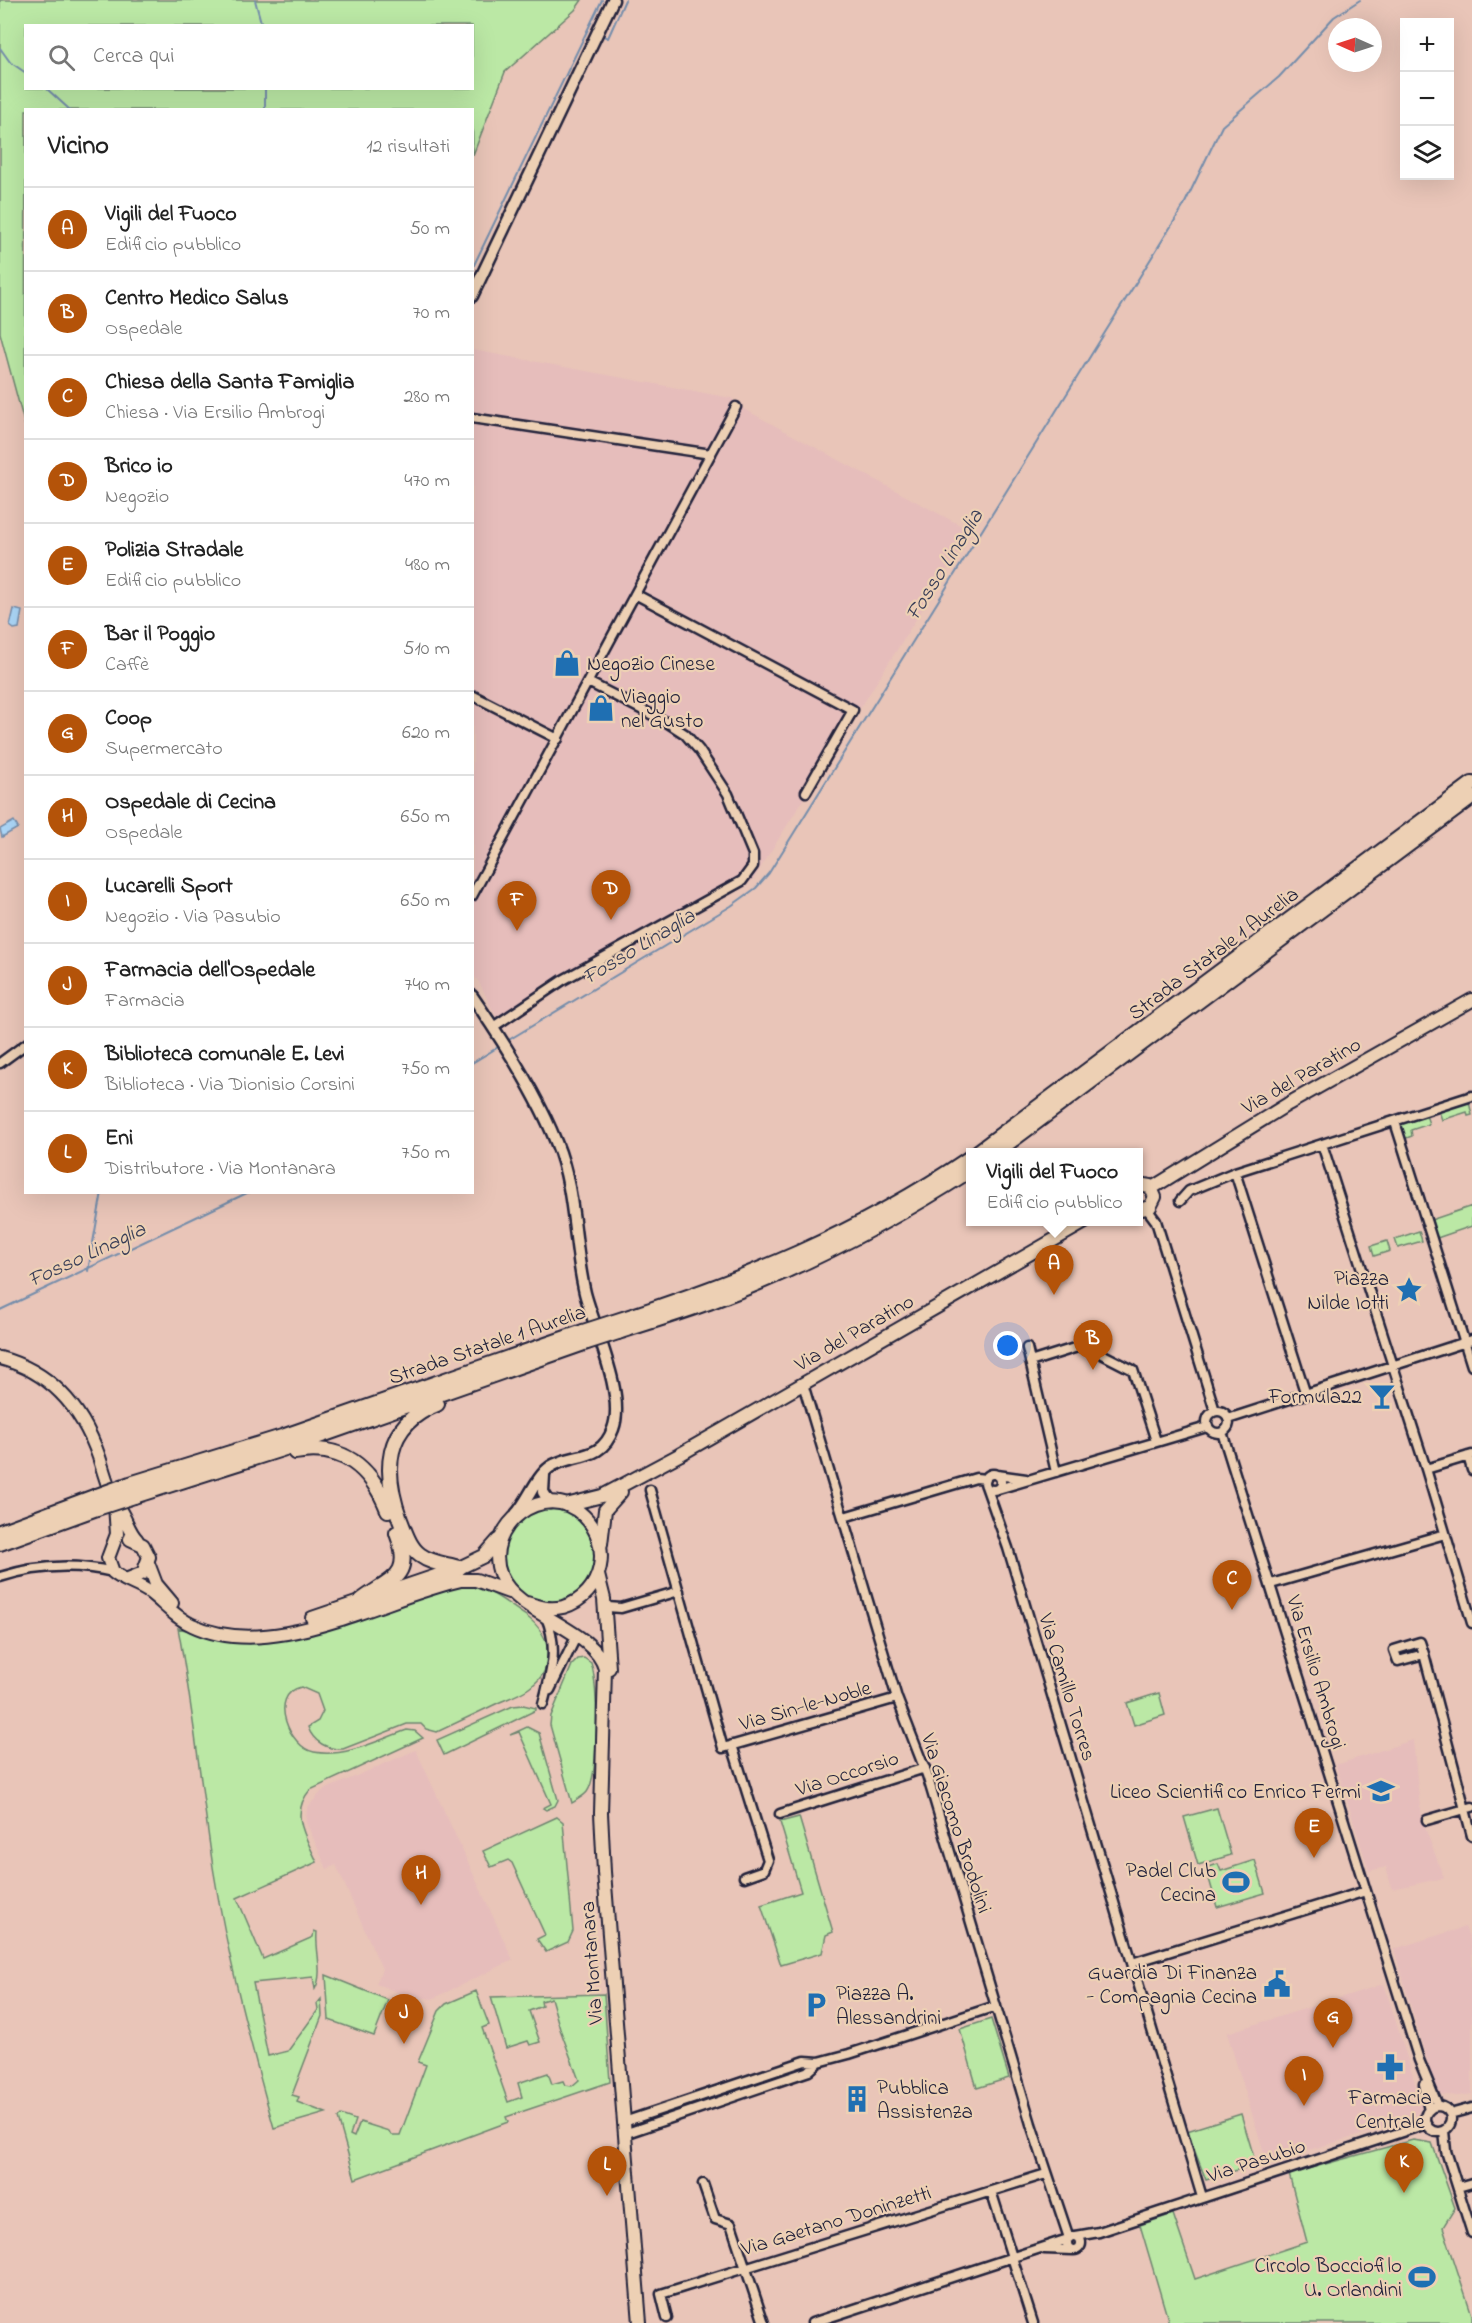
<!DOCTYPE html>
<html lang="it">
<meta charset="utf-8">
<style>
:root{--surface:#fff;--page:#f2f2f2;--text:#222;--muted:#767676;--line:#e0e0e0;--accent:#b45309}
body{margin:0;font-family:"Indie Flower",sans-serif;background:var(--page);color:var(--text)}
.controls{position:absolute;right:18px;top:18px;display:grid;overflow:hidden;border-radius:0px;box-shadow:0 6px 24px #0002}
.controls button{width:54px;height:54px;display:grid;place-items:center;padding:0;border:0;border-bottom:2px solid var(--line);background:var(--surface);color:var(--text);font:30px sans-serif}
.compass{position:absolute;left:1328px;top:18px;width:54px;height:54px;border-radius:50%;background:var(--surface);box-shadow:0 6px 24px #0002;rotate:273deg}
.you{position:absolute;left:1008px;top:1346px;width:21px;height:21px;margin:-15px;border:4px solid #fff;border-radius:50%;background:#1a73e8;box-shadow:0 0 0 9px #1a73e833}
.badge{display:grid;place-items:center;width:39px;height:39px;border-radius:50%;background:var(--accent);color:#fff;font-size:20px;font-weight:700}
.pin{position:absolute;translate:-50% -50px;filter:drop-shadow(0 2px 3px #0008)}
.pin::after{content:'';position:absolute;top:32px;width:21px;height:18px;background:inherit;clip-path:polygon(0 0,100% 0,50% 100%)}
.popup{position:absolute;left:966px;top:1148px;width:177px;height:78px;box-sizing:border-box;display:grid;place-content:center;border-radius:0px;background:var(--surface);filter:drop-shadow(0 2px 4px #0005);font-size:20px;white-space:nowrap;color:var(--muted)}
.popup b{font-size:22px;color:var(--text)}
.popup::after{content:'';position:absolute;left:50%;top:100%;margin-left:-12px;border:12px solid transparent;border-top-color:var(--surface)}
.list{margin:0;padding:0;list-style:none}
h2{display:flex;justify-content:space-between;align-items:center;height:78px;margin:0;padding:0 24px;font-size:26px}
h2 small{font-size:20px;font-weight:400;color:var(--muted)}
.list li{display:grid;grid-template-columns:39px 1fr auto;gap:18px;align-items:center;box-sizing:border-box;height:84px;padding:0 24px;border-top:2px solid var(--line)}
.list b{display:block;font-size:22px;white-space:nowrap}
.list p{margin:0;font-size:20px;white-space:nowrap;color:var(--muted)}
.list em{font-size:20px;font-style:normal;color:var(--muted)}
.icon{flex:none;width:33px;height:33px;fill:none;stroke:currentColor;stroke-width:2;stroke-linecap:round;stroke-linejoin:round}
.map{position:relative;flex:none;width:1472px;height:2323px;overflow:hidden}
.search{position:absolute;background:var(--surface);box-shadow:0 6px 24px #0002;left:24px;top:24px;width:450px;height:66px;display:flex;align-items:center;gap:15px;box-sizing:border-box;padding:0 21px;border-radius:0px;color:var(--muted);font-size:22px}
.panel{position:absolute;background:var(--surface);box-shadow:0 6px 24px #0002;left:24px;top:108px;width:450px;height:1086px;border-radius:0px}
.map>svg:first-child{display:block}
.built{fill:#e6bdbb}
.green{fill:#bbe8a5;stroke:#6e8570;stroke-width:1.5;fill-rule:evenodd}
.water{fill:#abd5f6;stroke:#748dab;stroke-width:1.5}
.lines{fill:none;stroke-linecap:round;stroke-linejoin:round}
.stream{stroke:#748dab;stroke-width:2}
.minor-casing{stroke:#22223b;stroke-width:13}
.tertiary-casing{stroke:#22223b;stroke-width:15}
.secondary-casing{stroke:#22223b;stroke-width:16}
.trunk-casing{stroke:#22223b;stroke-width:18}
.minor{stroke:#edd0b4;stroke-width:8}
.tertiary{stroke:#edd0b4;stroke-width:10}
.secondary{stroke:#edd0b4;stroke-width:12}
.trunk{stroke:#edd0b4;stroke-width:14}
.trunk-bridge-casing{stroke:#22223b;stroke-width:18;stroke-linecap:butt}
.trunk-bridge{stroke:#edd0b4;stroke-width:14}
.labels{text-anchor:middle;stroke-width:4.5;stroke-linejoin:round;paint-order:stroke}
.poi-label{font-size:21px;fill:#22223b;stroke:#edd0b4;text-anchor:end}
.street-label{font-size:21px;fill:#22223b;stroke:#edd0b4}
.water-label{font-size:22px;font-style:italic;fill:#373d57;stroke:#edd0b4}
</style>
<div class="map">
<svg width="1472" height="2323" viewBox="0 0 1472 2323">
<rect width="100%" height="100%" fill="#e9c5b8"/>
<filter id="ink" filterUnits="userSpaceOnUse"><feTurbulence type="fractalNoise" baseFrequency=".0167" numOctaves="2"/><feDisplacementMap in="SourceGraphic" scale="12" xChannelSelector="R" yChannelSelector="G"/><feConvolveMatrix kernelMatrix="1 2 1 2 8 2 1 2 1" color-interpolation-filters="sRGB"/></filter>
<g filter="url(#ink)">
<path class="built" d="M473,350L731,398L744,409L971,531L753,880L560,989L502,1029L479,982L473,975Z
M1413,1740L1421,1817L1444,1878L1392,1889L1386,1867L1369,1871L1336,1765Z
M416,1750L513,1960L432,1999L405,1995L376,1984L382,1969L336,1865L327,1869L306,1822L307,1808L322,1791Z
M1465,1927L1472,1944V2094L1458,2096L1437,2094L1394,1949Z
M1384,1984L1419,2096L1421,2106L1418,2114L1409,2121L1267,2162L1227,2033Z"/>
<path class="green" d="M0,0H582L575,10L505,72L473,155L472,110H26L25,426L0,333ZM26,26H472V88H26Z
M1469,1102L1472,1115L1468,1116L1467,1112L1442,1120L1439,1111Z
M1426,1115L1429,1124L1411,1130L1412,1136L1404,1139L1401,1126L1403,1123Z
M1472,1206V1226L1437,1238L1431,1220Z
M1419,1231L1422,1241L1398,1248L1395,1239Z
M1387,1241L1390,1251L1374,1256L1371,1246Z
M503 1555a47 47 0 1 1 94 0a47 47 0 1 1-94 0Z
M461,1584C487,1586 504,1601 526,1616C551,1634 558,1668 529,1688C521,1694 509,1698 500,1702C479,1712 458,1722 437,1732L426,1729L421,1724H407L343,1749C328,1750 313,1742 308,1727L318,1721L323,1711L317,1694L301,1687C267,1695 290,1748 314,1752C346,1758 378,1740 407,1730L415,1731L423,1738L310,1790C289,1814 306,1837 317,1862L237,1898L263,1959L313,1937L314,1931L317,1932C315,1950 324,1974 315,1989L313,1977L253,1983L268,2056L288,2051L318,2010L317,2004L321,1999L322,2016L292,2095L299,2097L297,2102L326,2113L274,2128C250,2042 227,1955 213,1867C201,1787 193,1707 178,1628L238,1643H262L304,1633Z
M584,1658L591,1663C599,1685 599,1776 587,1792C584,1796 576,1800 572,1803L550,1725L551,1716L572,1665L578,1659Z
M1159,1693L1165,1715L1134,1725L1127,1703Z
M523,1705L536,1708V1710L444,1755L437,1740L513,1706Z
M527,1727L539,1733L558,1800L555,1806L546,1810L543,1808L551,1804L519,1732L510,1735Z
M1217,1808L1231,1855L1198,1865L1184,1817Z
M557,1817L563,1822L573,1931L568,1942L546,1952L537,1939L545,1935L512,1863L508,1860L491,1867L483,1851Z
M799,1817L833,1932L826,1935L822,1953L781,1965L761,1905L801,1892L780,1822Z
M1255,1860L1265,1893L1217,1907L1206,1868L1218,1864L1221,1871Z
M326,1975L388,2000L374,2036L329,2020Z
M476,1991L489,2025L482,2028L508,2102L522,2097L518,2083L548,2073L552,2084L563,2081L565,2085L572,2086L579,2080L560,2029L551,1998L541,2001L542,2006L529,2011L540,2042L530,2045L528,2041L506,2048L491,1997L604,1994L610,2082L506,2117L508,2122L355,2179L338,2118L341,2115L355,2120L350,2135L354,2137L360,2122L389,2131L391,2135H400L426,2065L418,2062L439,2011L446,2004Z
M991,2019L1009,2078L977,2088L960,2029Z
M1241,2114L1256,2164L1206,2180L1187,2131Z
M1413,2140L1432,2143L1455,2208L1443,2227L1472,2315V2323H1169L1140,2225L1173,2214L1195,2279L1307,2242L1289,2174Z"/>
<path class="water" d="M14,609L22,611L19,628L14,629L10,626Z
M14,821L18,828L2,837L0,829Z"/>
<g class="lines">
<path class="stream" d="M255,0L262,26
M604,36L608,38L625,0
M0,48L10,62L26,73
M46,88L70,110
M265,88V110
M472,269L602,0
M507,1041L731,906L756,888L769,873L1183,207L1222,126L1279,77L1334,17L1360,0
M472,1063L500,1046
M88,1271L102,1192
M0,1310L249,1192"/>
<defs>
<path id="minor" d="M472,418L711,454
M635,594L853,710L806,792
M472,695L558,739
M472,896L736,407
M493,1027L563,980L742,881L753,866V854L728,794L699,750L685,734L668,723L588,682
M0,1063L26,1044
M1395,1122L1472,1366
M1322,1144L1426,1469L1472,1623
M1235,1172L1306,1395
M1180,1201L1189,1191L1235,1172L1472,1096
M1147,1209L1156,1221L1215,1411
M1027,1348L1056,1472
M1030,1362L1084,1345L1133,1370L1156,1441
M803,1384L897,1698L927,1775L1031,2124L1069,2238
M1207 1422a11 11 0 1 1 22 0a11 11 0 1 1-22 0Z
M1228,1419L1472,1340
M1222,1432L1419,2060L1438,2106
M1468,1456L1472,1470
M1426,1469L1472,1455
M985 1482a8 8 0 1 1 16 0a8 8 0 1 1-16 0Z
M997,1475L1026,1479
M986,1486L1008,1548L1202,2197
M998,1489L1207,1427
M650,1490L723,1748L897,1698
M844,1517L976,1478L986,1479
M0,1577C38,1565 74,1563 113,1572
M1271,1584L1445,1534
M604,1600L608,1607L621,1608L679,1591
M1424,1654L1398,1661L1394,1650L1420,1642L1424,1654L1472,1836
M550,1690L576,1637
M543,1704C551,1673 559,1648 546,1617
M732,1745L768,1860L764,1870L744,1877
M780,1814L925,1768
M1427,1820L1472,1807
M1132,1963L1366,1891
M1424,2084L1429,2110
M1425 2119a13 13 0 1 1 26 0a13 13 0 1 1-26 0Z
M1450,2114L1472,2108
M624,2122L805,2061L819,2062L849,2054L996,2006
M1444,2131L1446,2151L1472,2233
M624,2134L809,2071L819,2062
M703,2184L715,2219L731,2224L764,2323
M1458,2187L1472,2183
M991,2191L1033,2323
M1067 2243a7 7 0 1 1 14 0a7 7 0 1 1-14 0Z
M1076,2236L1099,2232L1426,2124
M1044,2249L1073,2250
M667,2318L661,2294L1046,2174
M812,2323L1068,2239"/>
<path id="tertiary" d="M472,296L613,0
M472,996C501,1038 537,1094 556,1142C576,1190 573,1243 585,1293C594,1328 626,1395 613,1429C601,1463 573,1452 550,1467C536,1477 528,1501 516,1514
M544,1475L543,1492L550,1503"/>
<path id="secondary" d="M1138,1184L1150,1186L1155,1197L1150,1207L1138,1210
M1152,1188L1288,1104L1472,1000
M0,1358C52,1372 82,1408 99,1457C105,1476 110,1496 121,1512C127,1522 129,1532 137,1540
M115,1505L117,1534L108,1558L113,1572C123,1581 138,1584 149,1592C164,1603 174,1617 192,1625C272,1663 381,1598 461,1580H476L509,1592
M566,1505L602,1496L679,1455L1085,1222
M601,1544L605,1510L621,1492
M148,1563L156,1584L172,1603
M598,1575L604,1599L609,1668
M128,1579L143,1573L149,1557L143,1545L130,1539
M527,1603C539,1607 550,1610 563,1607C604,1595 613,1544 584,1516C544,1477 481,1528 501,1576C516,1614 596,1630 605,1669L601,1813L604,1872L640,2323
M312,1618L459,1568L484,1556L498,1540"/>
<path id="trunk" d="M978,1152L1472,784
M996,1152L1472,797
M614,1322C742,1281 858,1234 970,1158
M618,1332C648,1322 679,1313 709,1302C801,1268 888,1223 970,1170
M437,1404C383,1425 383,1472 400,1520C405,1532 409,1547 420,1555C432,1564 446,1564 459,1568
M295,1452C342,1443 371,1467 388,1510
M130,1484L282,1437L583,1332
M134,1496L285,1448L587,1342
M0,1532L94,1497
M0,1543L97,1508
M361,1601C391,1578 414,1578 397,1533"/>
</defs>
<use href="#minor" class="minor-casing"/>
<use href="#tertiary" class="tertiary-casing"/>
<use href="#secondary" class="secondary-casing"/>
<use href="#trunk" class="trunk-casing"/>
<use href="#minor" class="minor"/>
<use href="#tertiary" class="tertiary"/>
<use href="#secondary" class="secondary"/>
<use href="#trunk" class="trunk"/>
<defs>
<path id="trunk-bridge" d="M583,1332L614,1322
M587,1342L618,1332
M94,1497L130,1484
M97,1508L134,1496"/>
</defs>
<use href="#trunk-bridge" class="trunk-bridge-casing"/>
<use href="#trunk-bridge" class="trunk-bridge"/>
</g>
</g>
<defs>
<symbol id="shop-bare" viewBox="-9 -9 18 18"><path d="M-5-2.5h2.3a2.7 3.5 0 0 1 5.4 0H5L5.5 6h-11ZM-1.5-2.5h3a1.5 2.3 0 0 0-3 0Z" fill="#1f6fb2" stroke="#edd0b4" stroke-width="2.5" paint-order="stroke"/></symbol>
<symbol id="sight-bare" viewBox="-9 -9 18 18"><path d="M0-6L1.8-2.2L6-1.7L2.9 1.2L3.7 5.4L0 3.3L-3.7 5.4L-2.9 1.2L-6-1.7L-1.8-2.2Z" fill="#1f6fb2" stroke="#edd0b4" stroke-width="2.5" paint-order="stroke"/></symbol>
<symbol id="bar-bare" viewBox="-9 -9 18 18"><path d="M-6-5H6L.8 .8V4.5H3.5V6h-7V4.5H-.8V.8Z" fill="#1f6fb2" stroke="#edd0b4" stroke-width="2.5" paint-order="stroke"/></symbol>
<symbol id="school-bare" viewBox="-9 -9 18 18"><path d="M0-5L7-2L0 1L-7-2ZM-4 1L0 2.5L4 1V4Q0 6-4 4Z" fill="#1f6fb2" stroke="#edd0b4" stroke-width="2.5" paint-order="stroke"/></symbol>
<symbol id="stadium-bare" viewBox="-9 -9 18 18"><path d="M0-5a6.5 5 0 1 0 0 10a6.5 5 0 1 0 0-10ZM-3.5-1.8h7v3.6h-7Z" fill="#1f6fb2" stroke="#edd0b4" stroke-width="2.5" paint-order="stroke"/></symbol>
<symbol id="civic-bare" viewBox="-9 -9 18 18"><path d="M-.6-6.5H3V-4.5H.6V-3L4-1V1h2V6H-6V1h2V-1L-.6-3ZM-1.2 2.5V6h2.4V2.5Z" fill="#1f6fb2" stroke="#edd0b4" stroke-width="2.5" paint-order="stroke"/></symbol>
<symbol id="parking-bare" viewBox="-9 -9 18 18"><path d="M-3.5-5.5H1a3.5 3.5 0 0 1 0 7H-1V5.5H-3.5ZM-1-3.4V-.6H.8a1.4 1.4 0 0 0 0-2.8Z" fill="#1f6fb2" stroke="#edd0b4" stroke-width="2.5" paint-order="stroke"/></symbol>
<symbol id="pharmacy-bare" viewBox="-9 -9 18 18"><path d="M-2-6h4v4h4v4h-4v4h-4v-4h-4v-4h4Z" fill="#1f6fb2" stroke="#edd0b4" stroke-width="2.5" paint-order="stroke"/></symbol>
<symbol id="building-bare" viewBox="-9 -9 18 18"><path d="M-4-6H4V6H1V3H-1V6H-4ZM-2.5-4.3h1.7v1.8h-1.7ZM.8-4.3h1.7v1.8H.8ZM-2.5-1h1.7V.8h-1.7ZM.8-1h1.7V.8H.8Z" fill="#1f6fb2" stroke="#edd0b4" stroke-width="2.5" paint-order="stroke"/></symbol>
</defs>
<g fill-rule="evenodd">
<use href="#shop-bare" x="548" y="644" width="38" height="38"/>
<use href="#shop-bare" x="582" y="689" width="38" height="38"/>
<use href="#sight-bare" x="1390" y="1271" width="38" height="38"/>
<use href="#bar-bare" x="1363" y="1377" width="38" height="38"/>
<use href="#school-bare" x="1362" y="1772" width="38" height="38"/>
<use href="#stadium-bare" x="1217" y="1863" width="38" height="38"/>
<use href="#civic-bare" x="1258" y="1965" width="38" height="38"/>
<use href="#parking-bare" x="797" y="1986" width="38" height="38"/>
<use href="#pharmacy-bare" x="1371" y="2048" width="38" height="38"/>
<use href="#building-bare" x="838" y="2080" width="38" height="38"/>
<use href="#stadium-bare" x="1403" y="2258" width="38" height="38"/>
</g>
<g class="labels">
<g class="poi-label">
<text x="587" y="670" text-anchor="start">Negozio Cinese</text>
<text x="621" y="703" text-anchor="start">Viaggio<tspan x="621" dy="24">nel Gusto</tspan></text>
<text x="1389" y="1285">Piazza<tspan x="1389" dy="24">Nilde Iotti</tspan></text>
<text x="1362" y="1403">Formula22</text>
<text x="1361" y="1798">Liceo Scientifico Enrico Fermi</text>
<text x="1216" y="1877">Padel Club<tspan x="1216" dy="24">Cecina</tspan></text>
<text x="1257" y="1979">Guardia Di Finanza<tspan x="1257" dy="24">- Compagnia Cecina</tspan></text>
<text x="836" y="2000" text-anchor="start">Piazza A.<tspan x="836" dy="24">Alessandrini</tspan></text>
<text x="877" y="2094" text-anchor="start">Pubblica<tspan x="877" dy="24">Assistenza</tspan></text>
<text x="1390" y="2104" text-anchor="middle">Farmacia<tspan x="1390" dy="24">Centrale</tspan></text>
<text x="1402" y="2272">Circolo Bocciofilo<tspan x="1402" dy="24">U. Orlandini</tspan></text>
</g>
<g class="street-label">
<text transform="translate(1213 953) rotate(-37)" y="7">Strada Statale 1 Aurelia</text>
<text transform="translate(1301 1075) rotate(-30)" y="7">Via del Paratino</text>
<text transform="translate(854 1332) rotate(-30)" y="7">Via del Paratino</text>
<text transform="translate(487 1344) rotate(-19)" y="7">Strada Statale 1 Aurelia</text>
<text transform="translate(1317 1672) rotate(73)" y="7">Via Ersilio Ambrogi</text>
<text transform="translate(1068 1687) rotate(73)" y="7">Via Camillo Torres</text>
<text transform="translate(805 1705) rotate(-16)" y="7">Via Sin-le-Noble</text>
<text transform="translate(847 1773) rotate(-18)" y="7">Via Occorsio</text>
<text transform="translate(957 1823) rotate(72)" y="7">Via Giacomo Brodolini</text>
<text transform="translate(591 1963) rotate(-94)" y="7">Via Montanara</text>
<text transform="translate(1256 2160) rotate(-18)" y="7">Via Pasubio</text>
<text transform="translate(836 2220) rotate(-17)" y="7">Via Gaetano Doninzetti</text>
</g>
<g class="water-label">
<text transform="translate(943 564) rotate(-58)" y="8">Fosso Linaglia</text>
<text transform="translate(638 945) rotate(-31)" y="8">Fosso Linaglia</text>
<text transform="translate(86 1253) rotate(-25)" y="8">Fosso Linaglia</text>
</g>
</g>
</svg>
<div class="controls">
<button>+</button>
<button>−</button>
<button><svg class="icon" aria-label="layers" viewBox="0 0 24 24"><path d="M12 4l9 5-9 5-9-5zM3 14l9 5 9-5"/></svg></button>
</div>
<svg class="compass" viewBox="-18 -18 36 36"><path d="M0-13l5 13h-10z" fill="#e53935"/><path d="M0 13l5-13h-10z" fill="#767676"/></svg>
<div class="you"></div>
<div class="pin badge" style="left:1054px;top:1295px">A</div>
<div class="popup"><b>Vigili del Fuoco</b>Edificio pubblico</div>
<div class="pin badge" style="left:1093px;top:1370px">B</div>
<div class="pin badge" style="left:1232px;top:1610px">C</div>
<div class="pin badge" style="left:611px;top:920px">D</div>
<div class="pin badge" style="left:1314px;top:1858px">E</div>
<div class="pin badge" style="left:517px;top:931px">F</div>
<div class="pin badge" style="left:1333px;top:2048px">G</div>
<div class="pin badge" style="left:421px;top:1905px">H</div>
<div class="pin badge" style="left:1304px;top:2106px">I</div>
<div class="pin badge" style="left:404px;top:2044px">J</div>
<div class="pin badge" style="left:1404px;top:2193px">K</div>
<div class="pin badge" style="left:607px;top:2196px">L</div>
<div class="search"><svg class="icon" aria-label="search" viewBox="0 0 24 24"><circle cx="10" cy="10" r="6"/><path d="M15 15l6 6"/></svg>Cerca qui</div>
<section class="panel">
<h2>Vicino<small>12 risultati</small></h2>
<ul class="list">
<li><span class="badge">A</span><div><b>Vigili del Fuoco</b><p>Edificio pubblico</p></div><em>50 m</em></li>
<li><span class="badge">B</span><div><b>Centro Medico Salus</b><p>Ospedale</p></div><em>70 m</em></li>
<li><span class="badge">C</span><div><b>Chiesa della Santa Famiglia</b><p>Chiesa · Via Ersilio Ambrogi</p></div><em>280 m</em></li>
<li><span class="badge">D</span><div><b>Brico io</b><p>Negozio</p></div><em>470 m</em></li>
<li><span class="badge">E</span><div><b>Polizia Stradale</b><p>Edificio pubblico</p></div><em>480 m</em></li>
<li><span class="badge">F</span><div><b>Bar il Poggio</b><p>Caffè</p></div><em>510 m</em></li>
<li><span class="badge">G</span><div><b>Coop</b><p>Supermercato</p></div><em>620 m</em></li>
<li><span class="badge">H</span><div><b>Ospedale di Cecina</b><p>Ospedale</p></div><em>650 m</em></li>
<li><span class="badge">I</span><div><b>Lucarelli Sport</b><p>Negozio · Via Pasubio</p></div><em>650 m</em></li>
<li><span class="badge">J</span><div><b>Farmacia dell'Ospedale</b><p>Farmacia</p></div><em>740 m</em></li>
<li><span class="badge">K</span><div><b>Biblioteca comunale E. Levi</b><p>Biblioteca · Via Dionisio Corsini</p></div><em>750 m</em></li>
<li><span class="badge">L</span><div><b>Eni</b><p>Distributore · Via Montanara</p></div><em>750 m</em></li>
</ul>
</section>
</div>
